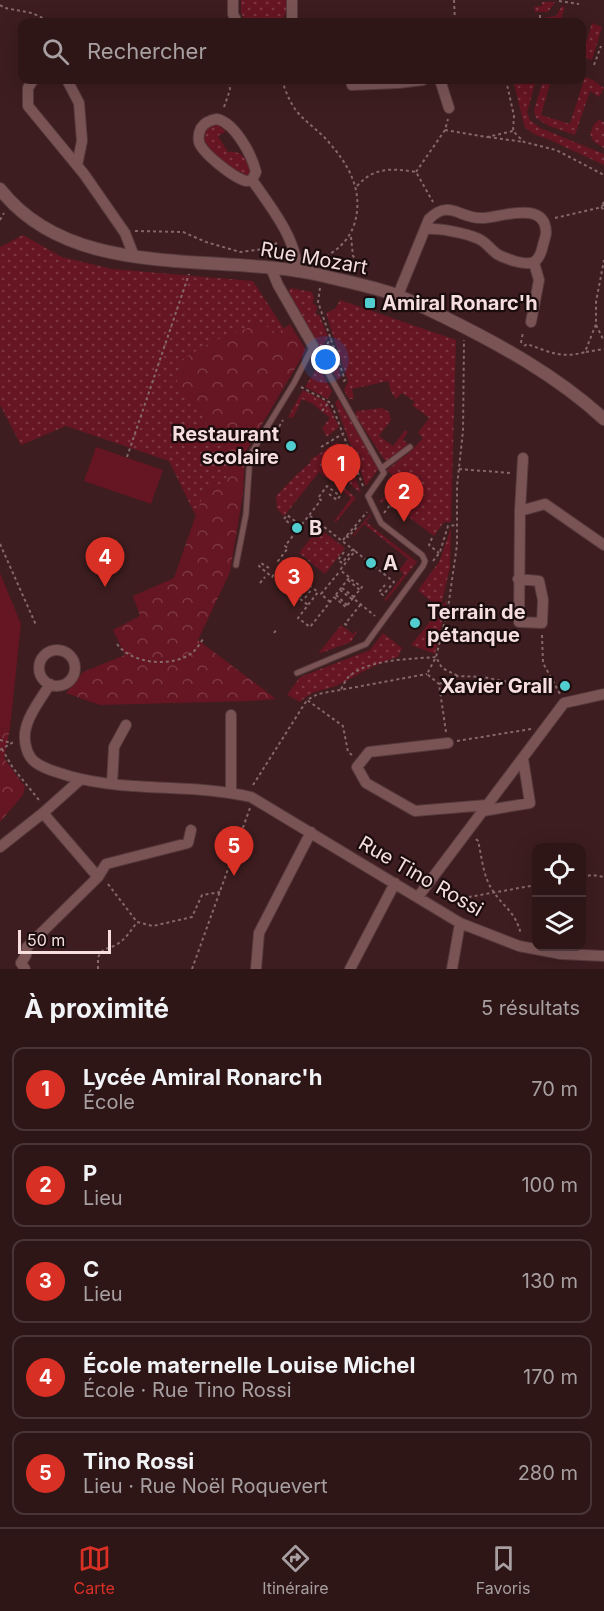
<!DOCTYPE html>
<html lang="fr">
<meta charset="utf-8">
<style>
:root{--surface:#2e1617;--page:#361f20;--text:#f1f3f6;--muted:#a79fa1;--line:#493536;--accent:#d93025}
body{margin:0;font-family:Inter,sans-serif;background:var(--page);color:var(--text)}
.controls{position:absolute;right:18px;bottom:18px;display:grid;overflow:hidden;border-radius:12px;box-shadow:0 6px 24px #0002}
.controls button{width:54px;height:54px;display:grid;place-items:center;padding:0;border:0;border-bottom:2px solid var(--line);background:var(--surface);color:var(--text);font:30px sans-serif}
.scale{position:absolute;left:18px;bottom:15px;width:93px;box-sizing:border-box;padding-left:6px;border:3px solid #f6dedf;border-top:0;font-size:16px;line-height:21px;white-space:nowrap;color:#f6dedf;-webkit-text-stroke:4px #1b0c0d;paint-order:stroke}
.you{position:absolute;left:326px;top:360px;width:21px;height:21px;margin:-15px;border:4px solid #fff;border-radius:50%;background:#1a73e8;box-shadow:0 0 0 9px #1a73e833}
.badge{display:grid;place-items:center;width:39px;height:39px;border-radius:50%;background:var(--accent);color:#fff;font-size:20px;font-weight:700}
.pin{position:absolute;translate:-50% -50px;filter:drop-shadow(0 2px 3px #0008)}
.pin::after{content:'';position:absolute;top:32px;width:21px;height:18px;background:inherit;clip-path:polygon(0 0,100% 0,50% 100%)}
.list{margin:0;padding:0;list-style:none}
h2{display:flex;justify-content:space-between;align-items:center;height:78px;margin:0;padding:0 24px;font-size:26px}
h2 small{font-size:20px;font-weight:400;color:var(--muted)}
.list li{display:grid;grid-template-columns:39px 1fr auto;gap:18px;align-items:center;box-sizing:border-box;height:84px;margin:0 12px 12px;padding:0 12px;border:2px solid var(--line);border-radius:12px}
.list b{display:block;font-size:22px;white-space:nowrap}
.list p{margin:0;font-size:20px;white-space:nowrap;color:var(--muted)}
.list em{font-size:20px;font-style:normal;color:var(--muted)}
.icon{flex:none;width:33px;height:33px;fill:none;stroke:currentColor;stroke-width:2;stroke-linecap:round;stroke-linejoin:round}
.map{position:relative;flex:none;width:604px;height:969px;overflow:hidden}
.search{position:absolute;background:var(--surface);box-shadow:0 6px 24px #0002;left:18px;right:18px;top:18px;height:66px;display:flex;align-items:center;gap:15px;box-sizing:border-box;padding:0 21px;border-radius:12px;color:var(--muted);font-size:22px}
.sheet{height:558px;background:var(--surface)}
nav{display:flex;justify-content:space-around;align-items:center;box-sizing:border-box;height:84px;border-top:2px solid var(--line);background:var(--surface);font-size:16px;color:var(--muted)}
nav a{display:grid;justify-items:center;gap:3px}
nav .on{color:var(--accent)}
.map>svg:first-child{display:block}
.grass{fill:url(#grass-dots)}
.forest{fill:url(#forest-crowns)}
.pitch{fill:#661522}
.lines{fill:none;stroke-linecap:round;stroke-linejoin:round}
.service-casing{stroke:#56393c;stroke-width:7}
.minor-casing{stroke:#56393c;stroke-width:12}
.tertiary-casing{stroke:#56393c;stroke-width:14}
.path{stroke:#85686a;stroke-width:2;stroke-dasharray:3 3;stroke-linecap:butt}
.service{stroke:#7a5455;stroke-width:5}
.minor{stroke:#7a5455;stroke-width:10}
.tertiary{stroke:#7a5455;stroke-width:12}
.poi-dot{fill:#52cdcf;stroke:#1b0c0d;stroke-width:2}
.labels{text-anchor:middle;stroke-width:4.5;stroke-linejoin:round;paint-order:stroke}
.street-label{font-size:20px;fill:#f6dedf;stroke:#1b0c0d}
.poi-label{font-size:20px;font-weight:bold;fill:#f6dedf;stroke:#1b0c0d;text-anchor:start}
</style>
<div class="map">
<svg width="604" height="969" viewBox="0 0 604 969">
<defs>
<pattern id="grass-dots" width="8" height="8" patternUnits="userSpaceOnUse" patternTransform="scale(1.5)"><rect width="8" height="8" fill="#661522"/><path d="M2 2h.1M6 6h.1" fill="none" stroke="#7c3742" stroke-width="1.8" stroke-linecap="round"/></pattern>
<pattern id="forest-crowns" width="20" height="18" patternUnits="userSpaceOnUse" patternTransform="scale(1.5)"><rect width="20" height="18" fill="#661522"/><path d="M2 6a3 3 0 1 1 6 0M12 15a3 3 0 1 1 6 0" fill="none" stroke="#7c3742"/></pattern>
</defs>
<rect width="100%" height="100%" fill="#3d1d1f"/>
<path class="grass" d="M241,0H287L286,13L281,22H246L241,13Z
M542,2H555L548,12H535L534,7L542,6Z
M562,6L565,7L560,22H542V18L556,16Z
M592,23L602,27L592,60L582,57Z
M585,77L593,80L604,88L599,97L590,91L575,135L549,126L536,118L534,110L543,80H551L541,115L570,124Z
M513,80L535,84L527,112L530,120L540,128L604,154V165L550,140L536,135L525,128Z
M599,120L604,122V148L594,142L590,134L594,124Z
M218,125L226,131L218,136L228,152C243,150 246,159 251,171L248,177C236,171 193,147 205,130C209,126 213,125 218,125Z
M23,235L62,257L112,269L253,281L284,329L277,333L261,323L239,333L176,385L201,409L214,442L224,448L230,470L225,482L203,496L196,516L169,461L66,426L21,445L0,405V247Z
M290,288L312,292L314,298L313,304L317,306L316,314L320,316L328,337L320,350L289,292Z
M340,300L456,340L451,522H444L434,536L385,499L381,503L380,502L397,480L387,470L412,450L423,438L418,433L429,418L412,405L415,402L402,393L396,399L391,392L388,381L352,389L354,399H349L344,390L348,382L326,313L335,309Z
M330,345L341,377L338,381L324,355Z
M318,366L332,391L328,399L305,387Z
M303,390L327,402L339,427L327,437L322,428L330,418L313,404L302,399L293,418L288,417Z
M338,399L379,468L366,486L335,403Z
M382,408L389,412L391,420L379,436L393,446L405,430L408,432L403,439L409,446L386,462L355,415L357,411Z
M337,442L347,454L361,493L333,471L326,478L319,472L284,516L277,509L276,496L296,475L311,462L310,460Z
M336,481L356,498L336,522L334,521L351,498L334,484Z
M370,514L371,515L366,522L417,562L386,601L384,600L404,574L399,570L408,559L364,524L354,536L353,535Z
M451,528L450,567L441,607L447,600L435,654L411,645L440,609L418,590L439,562Z
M317,530L323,534L324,532L345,548L325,574L299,553Z
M341,625L353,634L358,630L351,642L318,654Z
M383,633L402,648L398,657C376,663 358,675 338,685C321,692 316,688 300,702L287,695L300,677L370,650Z"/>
<path class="forest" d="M261,323L277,333L290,324L306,350L245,453L243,493L230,572L198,640L276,699L250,701L100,705L66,693L83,672L125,655L113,630L140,616L133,596L174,578L203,495L210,487L225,482L230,470L224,448L214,443L201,409L176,385L181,360L211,342Z
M10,728L4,758L25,787L23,795L0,822V729Z"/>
<path class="pitch" d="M96,447L163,470L151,504L84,481Z
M0,573L21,624L10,728L0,729Z"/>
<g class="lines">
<defs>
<path id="service" d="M382,468L410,447
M236,565L246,514L250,455L294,383L313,346
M297,673L366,644L423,566L425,561L422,555L381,523L368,496L384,473L313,346"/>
<path id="minor" d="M233,0V14L237,22
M292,22V0
M33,80L28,88V106L84,174L125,233L134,256
M67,80L79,103L82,141L77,165
M351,80L352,85L399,83L423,80
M440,80L449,108
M217,119C235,123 252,155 256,172L252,180C248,181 247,182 243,180C232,176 202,153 199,142C198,137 199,132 201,128C205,122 210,120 217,119Z
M252,180C271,207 296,238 298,272
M271,268L278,285L313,346
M398,295L429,219C450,198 460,220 484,218C501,217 545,200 546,232C546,236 544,241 543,245C539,264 532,266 514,261C508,259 502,257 497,254C491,250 486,242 479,239C466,233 439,228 425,229
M531,322L539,280L534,263
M520,511L523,458
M518,579L539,581L543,600L542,623L519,622L520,511L545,504L604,545
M39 668a18 18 0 1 1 36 0a18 18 0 1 1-36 0Z
M50,684C41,699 27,716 25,733C24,743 27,756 35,762C45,770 58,772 69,776C130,793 192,783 251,797L460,923L519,946L561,954L604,956
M448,743L369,752L357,767L366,783L415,811L487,805
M81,779L43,813L98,877
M112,784L114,747L126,725
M231,792V715
M483,811L530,803L523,759
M0,847L43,813
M418,897L564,703L604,694
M25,969L21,963L26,955L27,947L98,877L106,864L188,843L191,830
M256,969L259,933L311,832
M350,969L395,883
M452,969L460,923"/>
<path id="tertiary" d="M0,189C74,284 221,251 324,276C348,282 375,287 399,296C414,302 429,310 444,317C501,345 557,376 604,419"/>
</defs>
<use href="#service" class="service-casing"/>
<use href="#minor" class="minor-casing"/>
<use href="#tertiary" class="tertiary-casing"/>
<path class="path" d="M454,0L455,22
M559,1L579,4
M0,5L5,8L32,13L51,22
M540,15V22
M594,65L601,46
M282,80C285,90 289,100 295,109C303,120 315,128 325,138C348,163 365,191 354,225C348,242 335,253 319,259
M506,80L514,116L513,131L524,142L556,150L604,175
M539,82H541L542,80
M224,107L230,90L229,80
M445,130L487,137L513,131
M488,137L524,142
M416,172L445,130L448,119
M357,186C374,167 392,168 416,172L433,202
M604,202L601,207L604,210
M555,218L598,208L604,205
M0,220L4,213
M135,231L183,232L206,242L240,252L264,249L277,243
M351,237L353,256L365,271
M320,288L318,302L345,380L343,382
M596,325L604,341
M521,343L523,332
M524,346L527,344C550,352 561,359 585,352L596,324V302L604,260
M324,349L331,338
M586,352L604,349
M301,387L331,403L363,486
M322,411L329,402
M273,437L283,420
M321,447L344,433
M127,457L189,274
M459,469L510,473
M329,494L337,500L340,496L327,486L318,498L321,500L285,546L288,548L278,561L318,592L298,618L310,627L334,597
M384,513L390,505L392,507
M310,516L355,551
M295,521L287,515L284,519L298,530
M346,536L348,537L357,527L355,526
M432,538L429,545L439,553
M343,540L367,512
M0,544L36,625
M344,552L338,560L342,563L353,549
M433,561L440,552L448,526L457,525
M269,568L261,563L259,566L272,577L282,564
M349,577L340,570L355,551L394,582L383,595L379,592L385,585
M348,580L360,590
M260,583L265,577
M342,588L354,597
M340,590L352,599
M336,595L347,605
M305,598L311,590L307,587L299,598L308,605
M353,598L346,607L334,597L349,578L362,587L353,598L375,616
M330,602L321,594L340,571
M347,625L345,624L361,604
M274,633L277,629
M542,635L543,663L560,694
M117,644C132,664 171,668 192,653C197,649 200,643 204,638
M439,684L458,676L483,677L508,682L553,681
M341,689C344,684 347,677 352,674C373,659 411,659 436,657L442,668L458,676
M446,732L439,684L427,674L436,657L448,608L457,545V486L463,431L464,340
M0,740L11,743
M457,741L531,729
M2,749L13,768L39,800
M0,750L15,741
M352,755L348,752L343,726L307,700L318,694L427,674
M253,785L307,700
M476,839L478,841C482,857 483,877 493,891C505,909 515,911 521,934
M582,877L592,875L604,877
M108,884L137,922L153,926L192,917L202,895L220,892
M445,899L452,900L536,885
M98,969V957L104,949C121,946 128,935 137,922
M192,969L250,808"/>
<use href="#service" class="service"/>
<use href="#minor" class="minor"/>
<use href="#tertiary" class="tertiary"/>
</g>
<g class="poi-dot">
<rect x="364" y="297" width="12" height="12" rx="3"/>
<circle cx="291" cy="446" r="6"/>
<circle cx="297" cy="528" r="6"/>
<circle cx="371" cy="563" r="6"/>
<circle cx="415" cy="623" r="6"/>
<circle cx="565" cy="686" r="6"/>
</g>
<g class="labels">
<g class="street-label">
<text transform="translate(314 258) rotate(10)" y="7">Rue Mozart</text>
<text transform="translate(421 876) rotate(30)" y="7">Rue Tino Rossi</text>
</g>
<g class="poi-label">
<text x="382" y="310">Amiral Ronarc'h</text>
<text x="279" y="441" text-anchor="end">Restaurant<tspan x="279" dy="23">scolaire</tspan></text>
<text x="309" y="535">B</text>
<text x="383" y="570">A</text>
<text x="427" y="619">Terrain de<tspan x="427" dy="23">pétanque</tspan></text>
<text x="553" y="693" text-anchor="end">Xavier Grall</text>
</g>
</g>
</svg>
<div class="controls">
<button><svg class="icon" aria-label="locate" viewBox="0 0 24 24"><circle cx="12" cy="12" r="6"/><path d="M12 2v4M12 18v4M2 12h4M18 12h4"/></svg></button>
<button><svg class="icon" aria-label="layers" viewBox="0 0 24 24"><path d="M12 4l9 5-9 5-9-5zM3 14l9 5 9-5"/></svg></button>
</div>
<div class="scale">50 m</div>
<div class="you"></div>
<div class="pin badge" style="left:341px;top:494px">1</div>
<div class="pin badge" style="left:404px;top:522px">2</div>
<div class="pin badge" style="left:294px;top:607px">3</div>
<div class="pin badge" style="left:105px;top:587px">4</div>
<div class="pin badge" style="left:234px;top:876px">5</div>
<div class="search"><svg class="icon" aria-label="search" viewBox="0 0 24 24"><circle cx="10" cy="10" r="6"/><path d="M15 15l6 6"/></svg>Rechercher</div>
</div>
<section class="sheet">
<h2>À proximité<small>5 résultats</small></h2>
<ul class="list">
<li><span class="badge">1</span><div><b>Lycée Amiral Ronarc'h</b><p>École</p></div><em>70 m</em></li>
<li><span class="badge">2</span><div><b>P</b><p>Lieu</p></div><em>100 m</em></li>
<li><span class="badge">3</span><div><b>C</b><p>Lieu</p></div><em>130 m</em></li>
<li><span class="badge">4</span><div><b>École maternelle Louise Michel</b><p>École · Rue Tino Rossi</p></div><em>170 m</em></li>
<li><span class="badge">5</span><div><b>Tino Rossi</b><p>Lieu · Rue Noël Roquevert</p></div><em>280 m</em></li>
</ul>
</section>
<nav>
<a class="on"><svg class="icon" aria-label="map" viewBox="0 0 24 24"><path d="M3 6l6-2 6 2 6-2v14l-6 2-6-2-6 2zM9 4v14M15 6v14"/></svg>Carte</a>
<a><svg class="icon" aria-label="directions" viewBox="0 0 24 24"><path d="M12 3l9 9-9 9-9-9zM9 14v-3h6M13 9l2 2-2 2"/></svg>Itinéraire</a>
<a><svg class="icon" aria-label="saved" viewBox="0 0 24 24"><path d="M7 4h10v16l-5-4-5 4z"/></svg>Favoris</a>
</nav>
